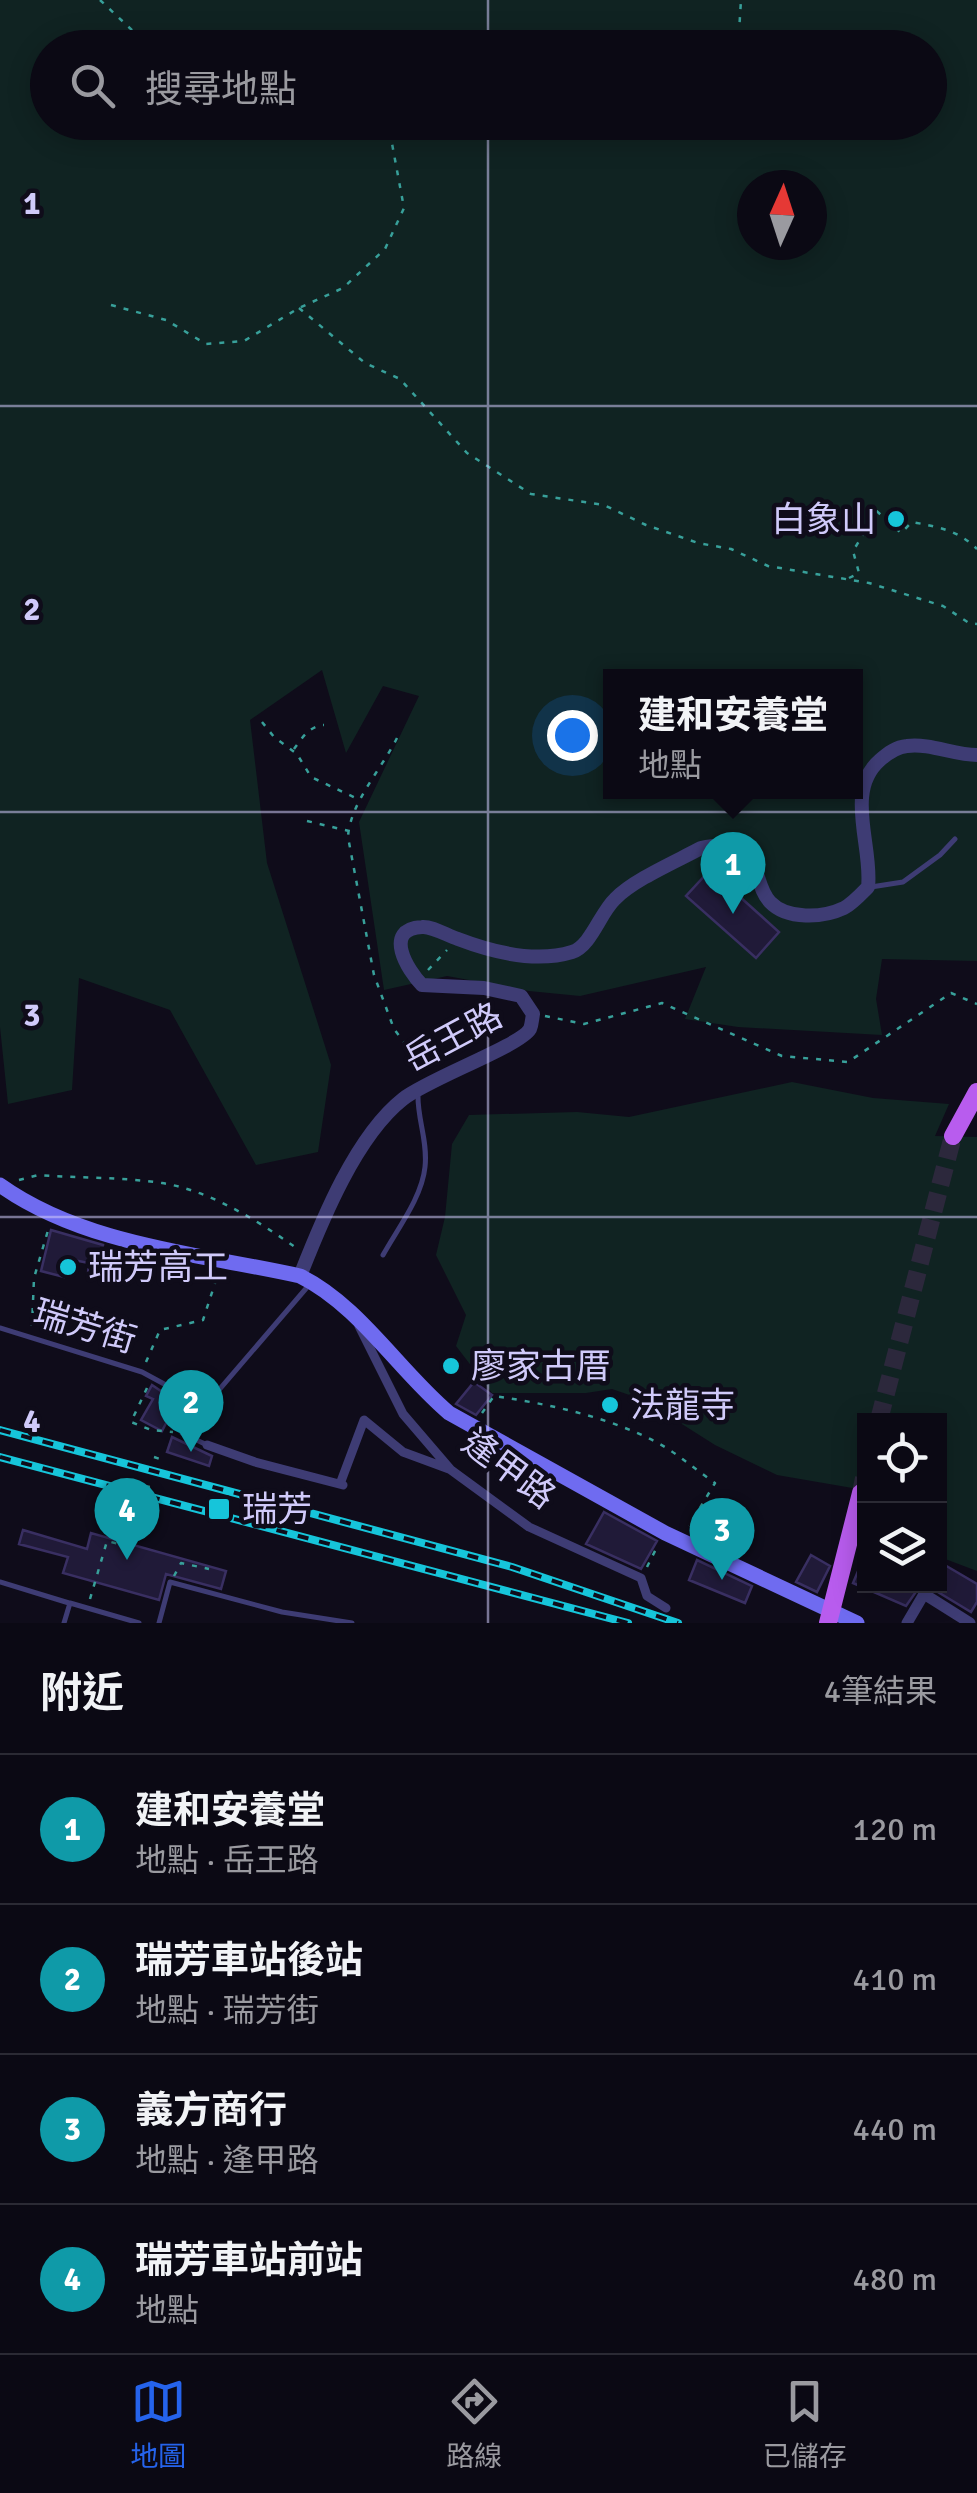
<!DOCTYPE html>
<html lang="zh-TW">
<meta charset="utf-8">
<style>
:root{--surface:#0b0914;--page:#191722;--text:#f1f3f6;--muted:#9a9aa0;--line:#2b2a34;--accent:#2563eb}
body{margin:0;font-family:Signika,"Noto Sans TC",sans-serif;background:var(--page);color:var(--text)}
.controls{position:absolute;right:30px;bottom:30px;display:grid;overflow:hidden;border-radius:0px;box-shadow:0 5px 25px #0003}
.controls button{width:90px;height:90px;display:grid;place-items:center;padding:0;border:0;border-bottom:2px solid var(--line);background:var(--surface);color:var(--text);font:50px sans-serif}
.compass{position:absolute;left:737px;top:170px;width:90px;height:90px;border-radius:50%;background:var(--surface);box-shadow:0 5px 25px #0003;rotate:3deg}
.you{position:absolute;left:572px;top:735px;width:35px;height:35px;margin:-25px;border:8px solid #fff;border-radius:50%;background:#1a73e8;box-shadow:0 0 0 15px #1a73e833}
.badge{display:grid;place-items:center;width:65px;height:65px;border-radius:50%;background:var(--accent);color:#fff;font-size:32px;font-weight:700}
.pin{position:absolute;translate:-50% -82px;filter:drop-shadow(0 2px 5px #0008)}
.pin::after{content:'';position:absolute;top:52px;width:35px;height:30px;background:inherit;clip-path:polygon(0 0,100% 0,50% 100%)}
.popup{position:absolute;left:603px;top:669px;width:260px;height:130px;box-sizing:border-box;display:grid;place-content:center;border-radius:0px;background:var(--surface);filter:drop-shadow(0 2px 8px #0005);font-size:32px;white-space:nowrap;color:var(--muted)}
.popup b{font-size:38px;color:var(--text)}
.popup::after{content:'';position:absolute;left:50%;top:100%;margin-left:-20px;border:20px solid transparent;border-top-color:var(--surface)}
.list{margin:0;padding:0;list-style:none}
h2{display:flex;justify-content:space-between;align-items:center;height:130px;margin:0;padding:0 40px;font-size:42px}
h2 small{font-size:32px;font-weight:400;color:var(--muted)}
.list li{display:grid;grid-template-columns:65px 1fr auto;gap:30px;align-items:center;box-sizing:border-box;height:150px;padding:0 40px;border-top:2px solid var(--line)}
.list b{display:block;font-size:38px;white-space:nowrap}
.list p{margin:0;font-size:32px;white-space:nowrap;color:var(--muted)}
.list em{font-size:32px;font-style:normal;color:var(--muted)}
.icon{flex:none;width:55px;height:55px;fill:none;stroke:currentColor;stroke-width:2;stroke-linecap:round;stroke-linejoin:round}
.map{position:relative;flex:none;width:977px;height:1623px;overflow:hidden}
.search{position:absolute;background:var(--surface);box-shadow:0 5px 25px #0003;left:30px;right:30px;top:30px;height:110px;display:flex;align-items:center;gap:25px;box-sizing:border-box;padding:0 35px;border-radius:55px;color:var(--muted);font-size:38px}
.sheet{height:730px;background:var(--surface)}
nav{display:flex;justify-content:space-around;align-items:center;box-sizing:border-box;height:140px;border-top:2px solid var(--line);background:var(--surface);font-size:28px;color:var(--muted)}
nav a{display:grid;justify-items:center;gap:5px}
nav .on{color:var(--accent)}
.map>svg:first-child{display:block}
.green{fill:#102322;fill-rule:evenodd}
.building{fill:#201a38;stroke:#392f62;stroke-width:2.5}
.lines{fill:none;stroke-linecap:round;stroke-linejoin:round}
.primary-tunnel{stroke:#2c283c;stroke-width:18;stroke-dasharray:18 9;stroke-linecap:butt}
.path{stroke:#38a09a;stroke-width:2.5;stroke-dasharray:5 8;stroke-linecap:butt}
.service{stroke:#3e3c74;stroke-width:5}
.pedestrian{stroke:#3e3c74;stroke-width:9}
.minor{stroke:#3e3c74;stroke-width:11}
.tertiary{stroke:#3e3c74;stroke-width:14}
.secondary{stroke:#6f6bf0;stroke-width:15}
.primary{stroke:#b85cee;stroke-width:18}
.rail-casing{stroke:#16c5da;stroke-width:8}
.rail{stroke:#0f0c1a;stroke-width:4;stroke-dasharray:11;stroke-linecap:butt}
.grid{fill:none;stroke:#d0cafa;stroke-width:2.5;stroke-opacity:0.55}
.poi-dot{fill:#16c5da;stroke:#0f0c1a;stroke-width:4}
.labels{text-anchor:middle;stroke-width:9;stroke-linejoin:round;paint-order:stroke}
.poi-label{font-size:35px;fill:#d0cafa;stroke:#0f0c1a;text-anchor:start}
.street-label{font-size:35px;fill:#d0cafa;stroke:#0f0c1a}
.grid-label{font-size:32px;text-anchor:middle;font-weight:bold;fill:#d0cafa;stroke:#0f0c1a;stroke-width:9;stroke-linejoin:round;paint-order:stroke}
</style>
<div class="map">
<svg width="977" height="1623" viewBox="0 0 977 1623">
<rect width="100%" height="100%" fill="#0f0c1a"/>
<path class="green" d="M0,0H977V961L882,959L876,999L882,1035L738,1027L685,1019L706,967L580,996L529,991L447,976L384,990L359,822L419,696L383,686L346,753L322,670L250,720L267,863L331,1065L318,1152L256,1165L170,1010L79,978L72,1090L8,1104L0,1027ZM48,48H930V122H48ZM752,185H812V245H752ZM610,676H856V792H610Z
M792,1082L873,1098L949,1104L935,1136L977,1137V1571L940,1557V1420H864V1490L777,1475L715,1445L644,1400L612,1389L586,1393H492L456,1346L466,1315L436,1255L445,1217L452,1144L469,1115L577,1112L629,1117Z"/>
<path class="building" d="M710,870L779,932L756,958L686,896Z
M51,1230L103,1245L102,1252L126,1257L122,1280L88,1273L89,1263L68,1259L64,1277L41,1271Z
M474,1382L492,1395L476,1415L456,1404Z
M152,1385L177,1402L162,1431L141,1420L153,1399L146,1396Z
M172,1437L212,1456L209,1466L167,1452Z
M604,1512L657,1541L641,1569L586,1544Z
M23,1530L87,1549L91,1533L226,1571L221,1589L166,1574L159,1600L63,1573L68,1557L19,1544Z
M811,1555L830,1566L817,1592L796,1582Z
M864,1557V1586H920L906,1606L853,1583Z
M697,1560L752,1586L745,1603L689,1580Z
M943,1564L977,1584V1602L971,1612L928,1586H940V1570Z"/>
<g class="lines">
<path class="primary-tunnel" d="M879,1420L953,1136
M861,1493L864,1478"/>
<path class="path" d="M100,0L151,48
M738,48L741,0
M111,305L166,320L206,344L244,341L299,308L343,288L385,249L404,208L388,122
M299,308L365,363L400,379L467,453L531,494L604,505L646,525L698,543L731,549L768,566L869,583L943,606L969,623L977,624
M849,578L859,573L853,551L869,525L871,506L901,533L912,522C938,527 958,530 977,549
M262,722L274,737L297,754L311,777L358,799
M397,738C381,770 350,803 348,837L374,975L394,1029L425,1070
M294,749C302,738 309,726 324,725
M307,821L349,831
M428,970L447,950
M545,1016L584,1024L662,1003L782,1056L848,1062L951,993L977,1004
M19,1180L38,1175C79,1178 121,1177 162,1183C210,1191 255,1219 295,1247
M32,1326L34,1278L49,1227
M146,1362L160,1330L203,1320L218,1274
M147,1388L131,1422L151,1430L173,1432
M171,1413L182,1418
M482,1413L494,1396C549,1404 609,1417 658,1443C678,1454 696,1470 715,1483L689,1526
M154,1457L163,1460
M145,1486L154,1488
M137,1513L147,1516
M647,1567L657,1547
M174,1576L181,1563L209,1569
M90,1599L107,1541L119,1544"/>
<path class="service" d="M871,887L903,882L940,855L955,839
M383,1255C398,1228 422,1197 425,1167C428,1141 417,1118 418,1094
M0,1328L142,1372L166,1385L201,1414
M207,1445L182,1433L309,1285
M0,1582L69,1603
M64,1623L70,1603L139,1623
M159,1623L170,1582L282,1612L352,1623"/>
<path class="pedestrian" d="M359,1326L403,1414L451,1470L529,1527L641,1578L647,1596L666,1608
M207,1445L255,1462L343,1485
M340,1484L364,1420L403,1452L449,1469"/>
<path class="minor" d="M907,1623L924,1594L970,1623"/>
<path class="tertiary" d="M300,1276C322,1220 356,1136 403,1099C428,1079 520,1046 530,1029C532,1024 532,1019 533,1014L521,996L484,988L422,985C408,971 382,929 422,927C432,926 448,936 458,939C492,952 536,963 572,952C591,946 600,913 615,899C633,880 677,861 701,848C718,844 740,843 751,860C759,873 759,890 770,902C787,920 823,918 844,908C853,903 861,894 868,887C873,847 844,791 880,760C888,753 896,747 907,746C930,743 954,755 977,755"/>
<path class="secondary" d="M0,1185C84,1245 201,1254 300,1276C359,1305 399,1371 449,1413L665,1533L857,1623"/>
<path class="primary" d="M953,1136L977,1092
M828,1623L861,1493"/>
<defs>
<path id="rail" d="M0,1430L512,1567L678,1623
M0,1457L628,1623"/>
</defs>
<use href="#rail" class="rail-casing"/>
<use href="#rail" class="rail"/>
</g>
<path class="grid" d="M488,0V48M488,122V1623M0,406H977M0,812H977M0,1217H977"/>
<g class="poi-dot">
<circle cx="896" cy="519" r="10"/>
<circle cx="68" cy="1267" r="10"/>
<circle cx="451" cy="1366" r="10"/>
<circle cx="610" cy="1405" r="10"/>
<rect x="207" y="1497" width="24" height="24" rx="5"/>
</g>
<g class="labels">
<g class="poi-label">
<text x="876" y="531" text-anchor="end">白象山</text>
<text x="88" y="1279">瑞芳高工</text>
<text x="471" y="1378">廖家古厝</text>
<text x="630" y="1417">法龍寺</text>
<text x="242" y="1521">瑞芳</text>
</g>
<g class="street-label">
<text transform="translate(453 1037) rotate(-28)" y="12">岳王路</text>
<text transform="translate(85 1326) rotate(17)" y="12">瑞芳街</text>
<text transform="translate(509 1469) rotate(37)" y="12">逢甲路</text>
</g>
</g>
<g class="grid-label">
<text x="32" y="214">1</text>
<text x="32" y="620">2</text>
<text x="32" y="1026">3</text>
<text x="32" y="1432">4</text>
</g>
</svg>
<div class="controls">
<button><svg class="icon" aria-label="locate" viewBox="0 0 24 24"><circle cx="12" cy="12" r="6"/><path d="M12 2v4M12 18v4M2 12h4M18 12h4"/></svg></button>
<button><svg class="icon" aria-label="layers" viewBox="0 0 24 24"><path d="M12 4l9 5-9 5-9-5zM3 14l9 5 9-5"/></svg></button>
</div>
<svg class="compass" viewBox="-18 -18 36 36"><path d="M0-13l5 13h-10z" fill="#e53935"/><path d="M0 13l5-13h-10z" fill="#9a9aa0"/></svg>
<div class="you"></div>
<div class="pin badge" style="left:733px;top:914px;background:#0f9aa8">1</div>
<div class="popup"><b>建和安養堂</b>地點</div>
<div class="pin badge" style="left:191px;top:1452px;background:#0f9aa8">2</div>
<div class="pin badge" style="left:722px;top:1580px;background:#0f9aa8">3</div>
<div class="pin badge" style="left:127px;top:1560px;background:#0f9aa8">4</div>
<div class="search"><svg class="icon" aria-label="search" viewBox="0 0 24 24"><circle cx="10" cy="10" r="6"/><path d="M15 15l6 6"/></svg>搜尋地點</div>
</div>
<section class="sheet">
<h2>附近<small>4筆結果</small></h2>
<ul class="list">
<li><span class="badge" style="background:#0f9aa8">1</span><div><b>建和安養堂</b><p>地點 · 岳王路</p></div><em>120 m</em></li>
<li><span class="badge" style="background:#0f9aa8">2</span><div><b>瑞芳車站後站</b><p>地點 · 瑞芳街</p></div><em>410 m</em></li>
<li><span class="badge" style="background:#0f9aa8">3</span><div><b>義方商行</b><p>地點 · 逢甲路</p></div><em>440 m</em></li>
<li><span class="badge" style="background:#0f9aa8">4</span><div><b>瑞芳車站前站</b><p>地點</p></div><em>480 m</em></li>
</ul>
</section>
<nav>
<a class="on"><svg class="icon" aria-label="map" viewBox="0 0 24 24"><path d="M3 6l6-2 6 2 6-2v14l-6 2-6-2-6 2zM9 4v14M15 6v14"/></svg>地圖</a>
<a><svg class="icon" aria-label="directions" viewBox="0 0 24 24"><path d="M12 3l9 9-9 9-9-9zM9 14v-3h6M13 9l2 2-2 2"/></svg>路線</a>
<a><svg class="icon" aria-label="saved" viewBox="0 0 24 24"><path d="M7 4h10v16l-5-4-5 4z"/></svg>已儲存</a>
</nav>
